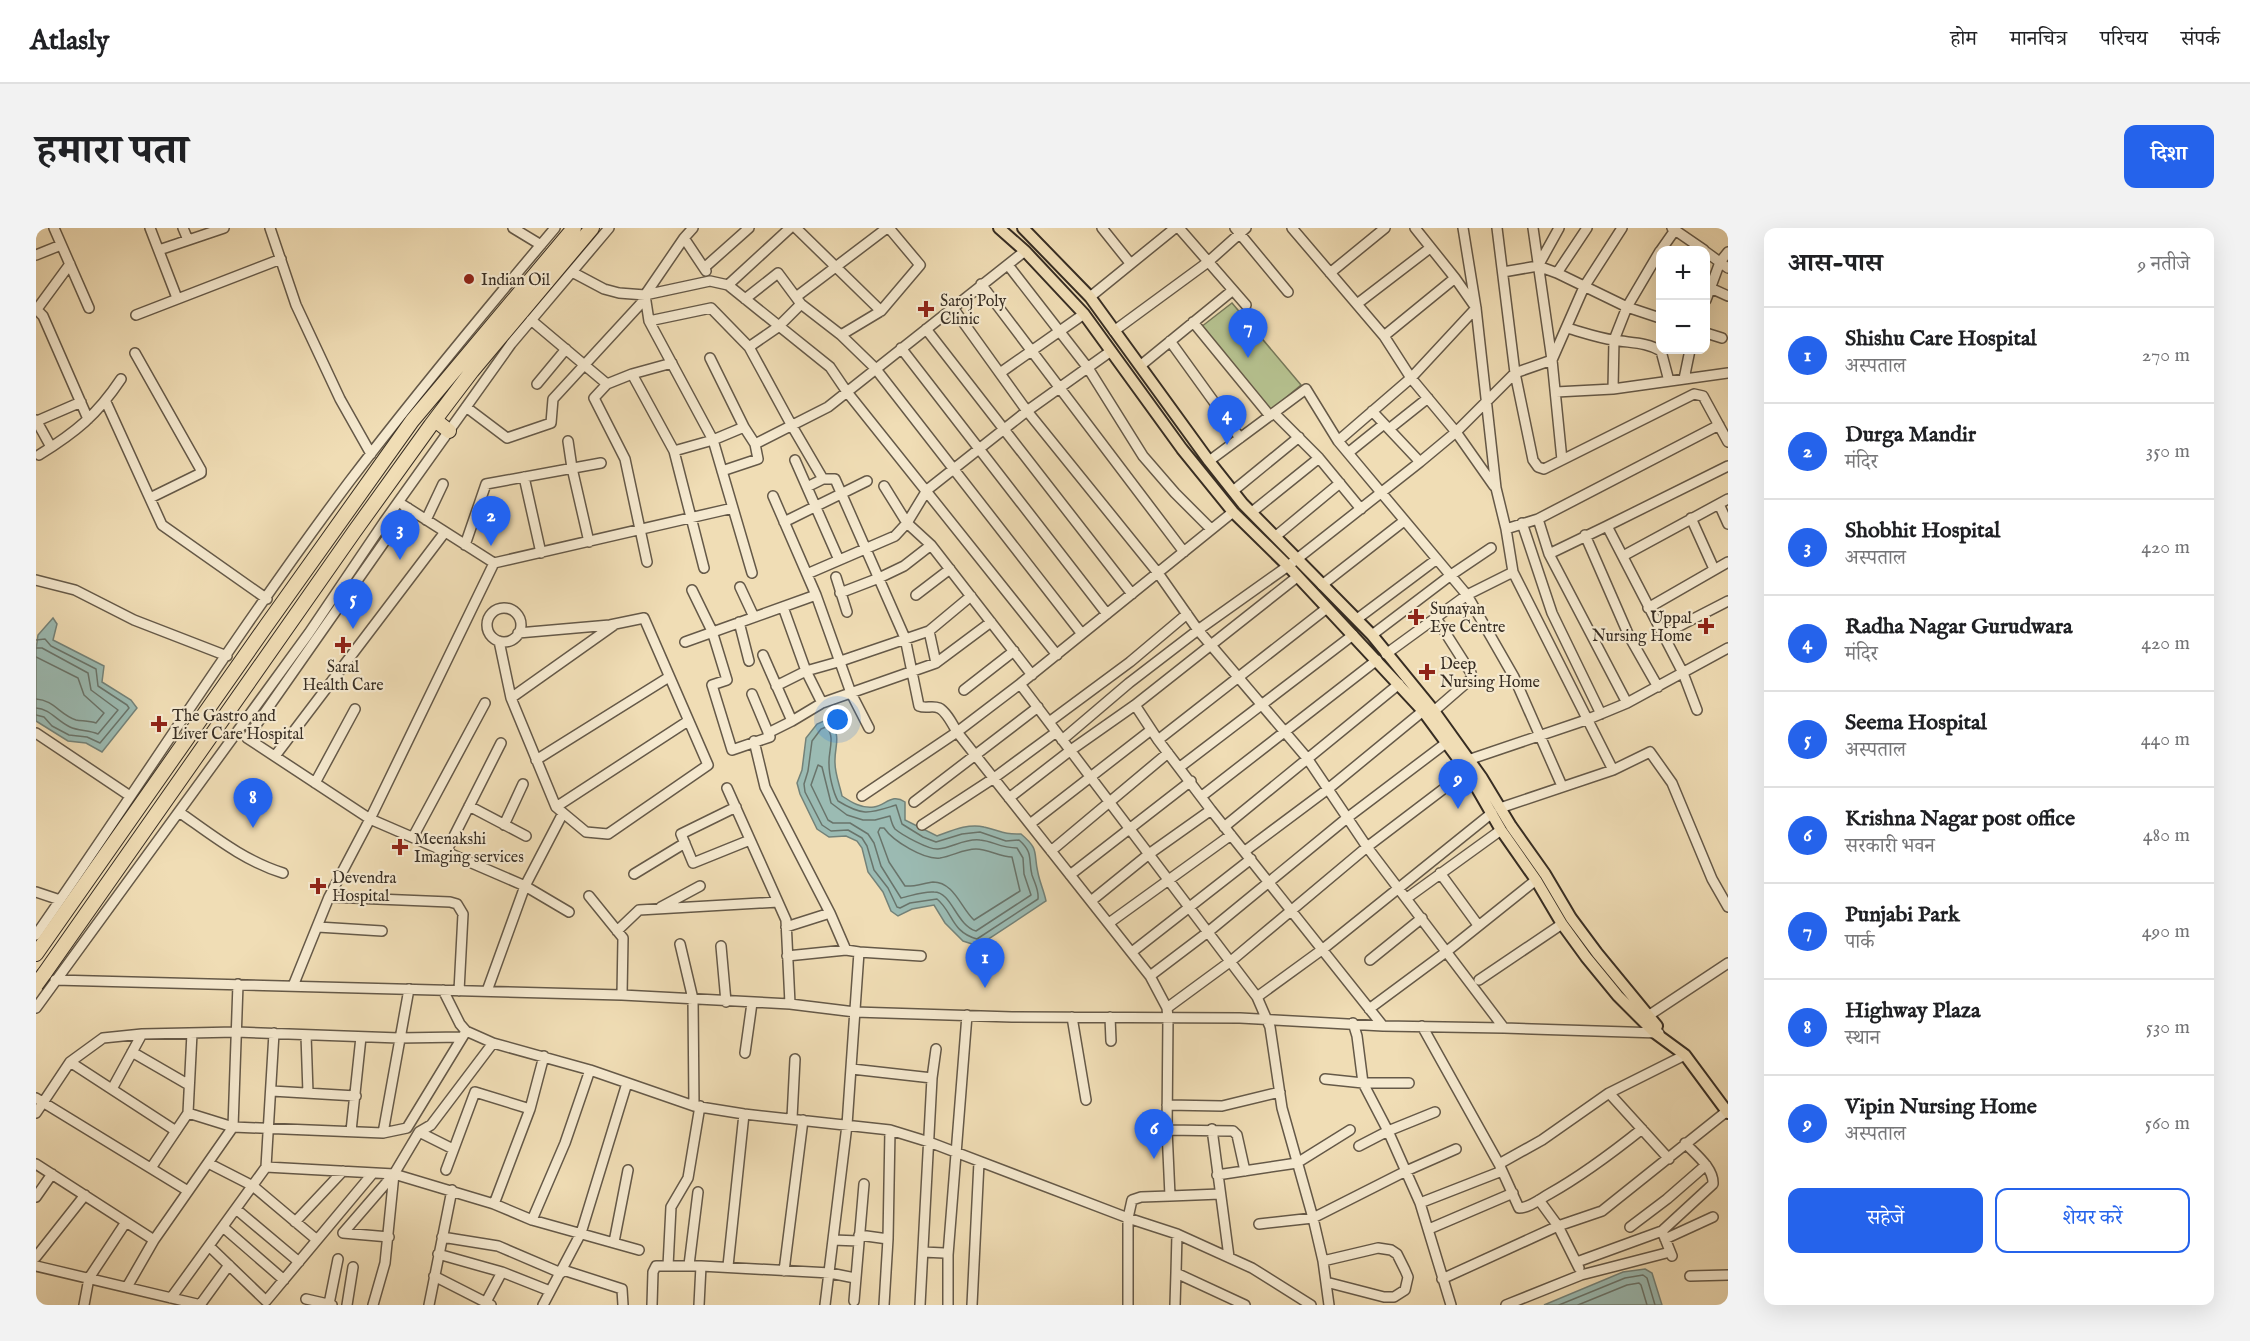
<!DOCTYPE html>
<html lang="hi">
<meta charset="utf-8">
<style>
:root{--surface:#fff;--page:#f2f2f2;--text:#202124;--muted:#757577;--line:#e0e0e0;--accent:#2563eb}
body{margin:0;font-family:"IM FELL English","Noto Serif Devanagari",serif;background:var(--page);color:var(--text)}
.controls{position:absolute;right:18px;top:18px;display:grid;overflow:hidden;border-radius:12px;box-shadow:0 6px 24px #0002}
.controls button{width:54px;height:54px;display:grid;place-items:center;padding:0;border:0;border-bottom:2px solid var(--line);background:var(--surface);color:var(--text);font:30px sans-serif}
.you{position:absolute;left:802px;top:492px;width:21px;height:21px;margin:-15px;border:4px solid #fff;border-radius:50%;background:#1a73e8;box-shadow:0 0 0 9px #1a73e833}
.badge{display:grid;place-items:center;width:39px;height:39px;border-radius:50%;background:var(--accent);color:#fff;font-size:20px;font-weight:700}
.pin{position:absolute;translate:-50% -50px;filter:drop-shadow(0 2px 3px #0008)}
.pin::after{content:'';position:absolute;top:32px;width:21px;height:18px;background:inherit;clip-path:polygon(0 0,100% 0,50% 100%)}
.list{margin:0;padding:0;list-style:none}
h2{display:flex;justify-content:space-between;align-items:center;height:78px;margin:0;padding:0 24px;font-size:26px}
h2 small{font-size:20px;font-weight:400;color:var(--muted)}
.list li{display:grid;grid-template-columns:39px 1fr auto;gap:18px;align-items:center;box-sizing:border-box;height:96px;padding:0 24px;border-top:2px solid var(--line)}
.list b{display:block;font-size:22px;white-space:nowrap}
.list p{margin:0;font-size:20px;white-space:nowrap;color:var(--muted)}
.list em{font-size:20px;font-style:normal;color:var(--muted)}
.actions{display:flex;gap:12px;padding:18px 24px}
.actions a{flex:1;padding:14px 0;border:2px solid var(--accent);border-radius:12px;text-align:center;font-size:21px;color:var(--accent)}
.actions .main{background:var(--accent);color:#fff}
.map{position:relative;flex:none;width:1692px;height:1077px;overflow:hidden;border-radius:12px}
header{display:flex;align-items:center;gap:36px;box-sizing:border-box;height:84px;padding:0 30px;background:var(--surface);border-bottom:2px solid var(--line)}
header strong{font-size:28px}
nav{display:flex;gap:33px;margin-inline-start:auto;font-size:21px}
.intro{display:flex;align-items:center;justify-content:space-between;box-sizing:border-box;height:144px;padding:0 36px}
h1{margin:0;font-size:42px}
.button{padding:15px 27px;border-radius:12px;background:var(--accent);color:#fff;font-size:21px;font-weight:700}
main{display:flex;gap:36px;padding:0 36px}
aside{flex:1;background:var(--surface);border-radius:12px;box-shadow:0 6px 24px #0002}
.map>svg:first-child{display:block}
.green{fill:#b6c290;stroke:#76785a;stroke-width:1.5}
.water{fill:#9bbbb3;stroke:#738279;stroke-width:1.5}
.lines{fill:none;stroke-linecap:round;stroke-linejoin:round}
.shore{stroke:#69746b;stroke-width:1.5}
.minor-casing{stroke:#655948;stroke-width:12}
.major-casing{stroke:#372d23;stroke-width:14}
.highway-casing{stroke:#372d23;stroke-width:16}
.minor{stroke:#f5e9cf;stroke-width:9}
.major{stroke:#f0ddb5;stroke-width:10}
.highway{stroke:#f0ddb5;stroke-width:14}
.highway-bridge-casing{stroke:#372d23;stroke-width:16;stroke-linecap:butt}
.highway-bridge{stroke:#f0ddb5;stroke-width:14}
.poi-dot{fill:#8f2418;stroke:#f5e9cf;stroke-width:2}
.labels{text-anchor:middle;stroke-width:4.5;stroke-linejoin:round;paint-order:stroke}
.poi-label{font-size:16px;fill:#372d23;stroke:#f5e9cf;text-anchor:start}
</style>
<header>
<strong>Atlasly</strong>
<nav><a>होम</a><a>मानचित्र</a><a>परिचय</a><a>संपर्क</a></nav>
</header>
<div class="intro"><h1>हमारा पता</h1><a class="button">दिशा</a></div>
<main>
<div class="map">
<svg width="1692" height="1077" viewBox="0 0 1692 1077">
<rect width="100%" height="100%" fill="#f0ddb5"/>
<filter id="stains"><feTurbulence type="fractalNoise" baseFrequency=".00333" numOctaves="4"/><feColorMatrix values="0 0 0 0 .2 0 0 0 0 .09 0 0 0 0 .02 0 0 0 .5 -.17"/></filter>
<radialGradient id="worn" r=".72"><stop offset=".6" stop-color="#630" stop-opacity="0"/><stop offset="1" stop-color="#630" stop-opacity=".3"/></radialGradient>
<path class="green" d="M1196,75L1265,157L1235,182L1165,99Z"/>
<path class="water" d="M17,390L21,396L17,412L68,438L66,454L95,472L101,480L66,524L50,515L32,513L0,493V422L2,407Z
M790,492C808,507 798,516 799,535C799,546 804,558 806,568C815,574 826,581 838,579C850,577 856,565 869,574V592L901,608C915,603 932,595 948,599C963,602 967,607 985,606C1004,622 997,624 1002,645C1004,655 1008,663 1010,673L942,718L927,713L909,695L898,677L876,681L862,688L855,683L847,664L832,644L826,620L821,613L810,608L793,609L781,601L764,566L761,555L766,542L770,510L781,496Z
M1609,1041L1616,1045L1626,1077H1508L1587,1044Z"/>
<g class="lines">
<path class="shore" d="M0,412L9,411L15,418L60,441L62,458L91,477L93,480L64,515L51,509L33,507L16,498L8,489L0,487
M0,420H6L52,445L55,462L82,482L62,506C53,502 42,503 34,499C21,493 14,481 0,480
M0,429L42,450L48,467L68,485L60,495C54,493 46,493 40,492C24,487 18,472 0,471
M790,499C800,508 792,524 793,536C793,547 797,564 802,573C828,589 834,585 860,577L866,596L887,609L900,614L926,606L944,604L970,613L983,612C998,625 992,632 996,647C999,656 1003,662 1002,671L941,711C915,704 917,684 901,671L874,675L864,680L861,679L852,660L838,642L831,618L826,610L812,602L795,603L786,597L769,564L768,556L772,543L776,513L785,501Z
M782,537L786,539L795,575L811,587L827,592H839L854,588C855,592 856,597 859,601C866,607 893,622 902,621C916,620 929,610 944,612C957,613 964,620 981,620L987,630L988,646L995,667L940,703C920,697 916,664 898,664C887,663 875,668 865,670L845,638L838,615L832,606L814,595H797L792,592L775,557Z
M844,600H848C857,613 888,632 904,630C917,628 927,621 940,621C952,621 964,629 976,629L984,663L938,692C925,680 918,654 897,654C888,655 878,659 869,658L853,634L842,604Z
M1523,1077L1589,1050L1607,1047L1611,1050L1619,1077
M1542,1077L1591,1057L1603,1055L1605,1057L1611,1077"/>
<defs>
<path id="minor" d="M18,0L53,80
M114,0L141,70
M147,0L152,12
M234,0L260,77L304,171L335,226
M477,0L505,17
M657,0L648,10L609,67L613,93L677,212L716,345
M760,0L845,83L805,107
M1066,0L1094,35
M1143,0L1210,77
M1199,0L1252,64
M1256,0L1348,108L1375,150L1420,204L1458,258
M1427,0L1440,80L1460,260L1470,301L1477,344L1577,542
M1461,0L1479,145L1497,232L1502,239L1508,241L1658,166L1667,168L1692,214
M1497,0L1516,132L1526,232
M1636,0L1668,22
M648,10L670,43
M123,22L188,0
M1625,22L1639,2
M1670,24L1692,40
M0,27L25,17
M972,37L1052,140L1107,228L1139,265L1175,301
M1502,38L1523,0
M668,40L713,0
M536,44L568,61L583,65L609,67L674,53L692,57L794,139L811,164L1021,427
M1467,44L1502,38L1521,45L1591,79L1624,90
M1294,45L1349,0
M1521,45L1551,0
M945,56L1148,324
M692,57L754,0
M1670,58L1692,68
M760,69L851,0
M1054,69L1139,0
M709,71L742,45L765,76L805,107L839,140L1046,406
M1670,72L1684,34L1692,24
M1321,76L1394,20
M917,80L991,183L1122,345L1162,402L1271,530L1331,619L1468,800
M0,81L7,88L52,191
M1,81L34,36
M845,83L884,37L853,0
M100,87L245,31
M495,92L571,156
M613,93L675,80L713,119L756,198L787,251L771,259
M1157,94L1234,188
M1531,100C1546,104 1562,110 1578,112C1594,115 1611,114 1625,123L1633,153
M890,101L1096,366
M1078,103L1172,34L1210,0
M1670,105L1686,110
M1348,108L1419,50L1379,0
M1134,113L1204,210
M713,119L742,99L765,76
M865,120L1071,386
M99,125L165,242V245L114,270
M674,130L708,199
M1104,138L1197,62
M964,145L1048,86
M596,146L636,135
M1648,151L1654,122
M501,156L530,121
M1577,161L1578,112L1591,79L1624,23
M1520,164L1577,161L1692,145
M70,174L126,297L231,371
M430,179L471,210L515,195L517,171L610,70
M1336,183L1384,234
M1238,185L1283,230L1325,281
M0,192L15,219
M1,193L45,174
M1353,201L1392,170
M532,213L536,240L553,314
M1302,213L1375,150L1440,80L1419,50
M719,216L792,179L989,23
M638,223L677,212L708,199L719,216L722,231L686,243
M1312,225L1348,196
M3,227C40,204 61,187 85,151
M759,232L803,332
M1173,233L1270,161L1302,213L1431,367L1478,449L1526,558
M488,249L505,325
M787,251H799L869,410L883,478C890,481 896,477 903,480C910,483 917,497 921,504L1114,748L1131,780L1132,790L1131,902L1134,968L1184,966
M848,258L871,295L895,317L996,447
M1197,263L1263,209
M737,268L780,367L815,465L833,500
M1683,276L1692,296
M367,277L458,335L697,280
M372,280L211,510L334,591L489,658L533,684
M1216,284L1283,230
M1655,290L1678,341
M390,292L407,256
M748,294L831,253
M1486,295L1516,385L1565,486
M1571,298L1692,238
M1470,301L1502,291
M1549,307L1593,408L1622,459
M1240,308L1304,255
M429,317L450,256L565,235
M1513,326L1571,298L1647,445L1661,482
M1587,328L1692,271
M611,334L589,231L558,170L571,156L596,146L638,223L668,340
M771,346L859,308L871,295L891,262L991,183L1075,123
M800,349L811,384
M0,352L39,362L98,392L191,428
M1286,357L1368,293
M704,359L718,389
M656,362L676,403L691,452L676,457L696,522L734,509L716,466
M804,365L843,350L868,338L895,317
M880,367L914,341
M1612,380L1692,334
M451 397a17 17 0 1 1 34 0a17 17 0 1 1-34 0Z
M1321,391L1401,331
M703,394L713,433
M893,403L900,435
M1336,407L1415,347L1455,320
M1626,407L1692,373
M463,413L475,470L520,579L550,604L572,606L672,537L608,390L574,397L482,405
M649,414L780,367
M1350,426L1431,367L1477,344
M727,427L756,493L786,475L770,443L747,379
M984,456L1221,769L1234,799L1246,880L1277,990L1287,1033L1293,1077
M740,458L770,443L802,434L893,403L935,368
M928,462L978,423
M475,470L578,397
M786,475L900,435L955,394
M1591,475L1513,326L1502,291L1683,197
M1099,477L1122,512L1175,582L1347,798
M1398,483L1436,450L1435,445L1400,390
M1013,494L1094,434L1151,386
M0,505L94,568
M732,505L756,493
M1026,512L1093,455L1162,402L1252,338L1384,234L1420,204L1479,145L1516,132L1548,59L1586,0
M1122,512L1291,380
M718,513L729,559L794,685L810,722
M239,528L409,304
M500,532L633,449
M1432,532L1550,492L1591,475L1692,420
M1144,539L1317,407
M279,555L319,481
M691,560L750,692L754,776
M826,568L921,504L984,456L1197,284
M1166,568L1341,432
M973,570L1035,522L1099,477L1261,349
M878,574L1002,479
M433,578L490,608
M520,579L652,493
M700,579L645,606L657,635L714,612
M1464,580L1577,542L1614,524L1636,555L1676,651L1692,679
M143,584C176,607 208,633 247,645
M994,596L1115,502
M468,597L487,556
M886,597L958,550L1019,505
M1188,599L1363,456
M377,609L449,475
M1015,623L1132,525
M1209,623L1292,561L1387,483
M410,624L465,515
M1404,645L1442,697
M598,646L649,615
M1034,647L1155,553
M0,664L24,672
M553,668L587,710L586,767
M293,669L414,674L421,676L427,686L423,763
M1371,670L1465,602
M1055,673L1113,626L1175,582
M625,679L664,658
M1073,695L1195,607
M282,699L346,703
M750,699L794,685
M581,703L603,682L742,674
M0,707C105,556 203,401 313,254C379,167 449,83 519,0
M644,716L657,771L658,878
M685,718L690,774
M823,724L885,728
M1096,724L1215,631
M751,728L810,722L823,724L811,897L789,1077
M1334,732L1386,690
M1114,748L1172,704L1311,590L1410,515
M19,752L586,767L754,776L819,784L976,789L1204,790L1347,798L1468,800L1623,805
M1443,752L1526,696
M202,756L197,899L347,905L373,761
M257,758L293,669L334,591L458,335
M407,762L424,796L430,803L457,815L554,842L658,878L708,886L854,902L893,914L1092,990L1141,1006L1216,1040L1275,1077
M451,763L489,658L527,585
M1221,769L1287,721L1456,585
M0,780L273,405L348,294L475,116L573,0
M1131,780L1195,733L1331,619L1431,543
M1333,781L1410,724L1500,652
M1612,788L1692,735
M1036,789L1050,872
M1074,789L1075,813
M1317,795L1321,808L1327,855L1352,903L1384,975L1415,1077
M1386,798L1463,936L1483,980C1493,980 1504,971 1513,966C1547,947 1576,925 1606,901
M238,805L230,939L358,946
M270,807L272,865
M96,824L153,857
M709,825L716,775
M34,834L140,903
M816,841L896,850
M1289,851L1327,855H1373
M76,861L106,806
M236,863L320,868
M1573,865L1633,931
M0,870L152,963
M1131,877L1186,878L1244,864
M0,885L34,834L67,810L106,806L200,804L363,810L426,809
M756,890L759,831
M1176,901L1193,1029
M1131,902L1197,903L1201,907L1209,943
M315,903L325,809
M383,904L417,921
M347,905L371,900L429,805
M1323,918L1352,903L1399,884
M172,935L217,958L281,1012
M0,936L118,1012
M1463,936L1506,912L1573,865L1649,827
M115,940L152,885L156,805
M410,942L439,864L494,881
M1181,947L1261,935L1314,902
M0,969L16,946
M1503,972L1522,998L1543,1040
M1384,975L1466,943
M458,976L494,881L508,828
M200,981L263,1034
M496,992L529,915L554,842
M259,994L307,943
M1223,996L1277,990L1370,943L1420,921
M187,999L248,1052
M1594,999L1631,971L1670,937
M1393,1001L1477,965
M1141,1006L1140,1045L1209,1077
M823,1007L852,1011
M353,1009L307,1005L358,946L383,904L395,897L457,815
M406,1009L462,1018L525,1045
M1629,1011L1677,989
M797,1012L823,1013
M578,1014L592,942
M173,1018L230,1073L337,945
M887,1024L908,1025L912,1027V1077
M402,1026L466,1044L514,1063
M912,1027L931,787
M1636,1028L1626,1003L1677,956C1678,940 1659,926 1649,915
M0,1029L49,967
M1287,1033L1342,1020L1355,1022L1361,1026L1369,1042L1372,1049L1369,1062L1358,1069H1348L1290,1054
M1541,1034L1626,1003
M653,1037L662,964
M0,1038L165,1077
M632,1038L635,979L652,950L664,878
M692,1038L708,886
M527,1042L586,1061L587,1077
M748,1043L767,892
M398,1048L455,1077
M1654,1048L1692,1047
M1406,1051L1522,998L1566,983L1691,883
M91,1059L118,1012L197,899L152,885
M135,1070L230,939
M270,1071L296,1077
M818,1073L828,956
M450,1074L466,1044
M293,1076L302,1031
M48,1077L53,1050L90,994
M164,1077L193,1037
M311,1077L317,1039
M337,1077L349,1035L358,946L458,976L496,992L603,1022
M393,1077L416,962
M507,1077L545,1005L591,855
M616,1077L617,1044L620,1038H665
M663,1077L665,1038L794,1045L819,1050
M848,1077L852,1011L854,902
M884,1077L896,850L900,821
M936,1077L943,934
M1092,1077V990L1096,972L1105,969L1134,968
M1139,1077L1140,1045
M1470,1077L1545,1047L1634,1024"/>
<path id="major" d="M963,0L989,23L1048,86L1146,221L1197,284L1252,338L1387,483L1431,543L1465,602L1500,652L1526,696L1550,729L1582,768L1619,805L1649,827L1692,885
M987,0L1054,69L1173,233L1207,276L1336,407L1398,483L1446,550L1475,598L1509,646L1535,690L1561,725L1621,798"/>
<path id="highway" d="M399,192L413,203
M0,726L230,398L376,193L538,0
M8,746L318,304L395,197L436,143L556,0"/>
</defs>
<use href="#minor" class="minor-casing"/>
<use href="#major" class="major-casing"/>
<use href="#highway" class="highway-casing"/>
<use href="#minor" class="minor"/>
<use href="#major" class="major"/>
<use href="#highway" class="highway"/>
<defs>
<path id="highway-bridge" d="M0,757L8,746"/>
</defs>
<use href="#highway-bridge" class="highway-bridge-casing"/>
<use href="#highway-bridge" class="highway-bridge"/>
</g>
<g class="poi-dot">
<circle cx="433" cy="51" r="6"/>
<path d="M887 72h6v6h6v6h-6v6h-6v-6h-6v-6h6z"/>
<path d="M1377 380h6v6h6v6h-6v6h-6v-6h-6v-6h6z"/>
<path d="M1667 389h6v6h6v6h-6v6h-6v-6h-6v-6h6z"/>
<path d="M304 408h6v6h6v6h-6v6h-6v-6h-6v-6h6z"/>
<path d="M1388 435h6v6h6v6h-6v6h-6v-6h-6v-6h6z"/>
<path d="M120 487h6v6h6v6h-6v6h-6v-6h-6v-6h6z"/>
<path d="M361 610h6v6h6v6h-6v6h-6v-6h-6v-6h6z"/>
<path d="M279 649h6v6h6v6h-6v6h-6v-6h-6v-6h6z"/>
</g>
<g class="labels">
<g class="poi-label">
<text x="445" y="57">Indian Oil</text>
<text x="904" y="78">Saroj Poly<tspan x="904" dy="18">Clinic</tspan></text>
<text x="1394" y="386">Sunayan<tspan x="1394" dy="18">Eye Centre</tspan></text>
<text x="1656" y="395" text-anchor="end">Uppal<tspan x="1656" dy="18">Nursing Home</tspan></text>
<text x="1404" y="441">Deep<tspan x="1404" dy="18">Nursing Home</tspan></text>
<text x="307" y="444" text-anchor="middle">Saral<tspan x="307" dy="18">Health Care</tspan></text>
<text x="136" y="493">The Gastro and<tspan x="136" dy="18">Liver Care Hospital</tspan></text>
<text x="378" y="616">Meenakshi<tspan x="378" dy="18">Imaging services</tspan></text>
<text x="296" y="655">Devendra<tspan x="296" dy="18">Hospital</tspan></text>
</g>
</g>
<rect width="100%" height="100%" filter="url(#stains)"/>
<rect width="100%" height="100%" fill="url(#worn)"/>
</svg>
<div class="controls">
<button>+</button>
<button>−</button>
</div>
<div class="you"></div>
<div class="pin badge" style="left:949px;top:760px">1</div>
<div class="pin badge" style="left:455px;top:318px">2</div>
<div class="pin badge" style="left:364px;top:332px">3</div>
<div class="pin badge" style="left:1191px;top:217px">4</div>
<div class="pin badge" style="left:317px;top:401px">5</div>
<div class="pin badge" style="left:1118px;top:931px">6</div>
<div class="pin badge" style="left:1212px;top:130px">7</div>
<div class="pin badge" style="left:217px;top:600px">8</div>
<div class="pin badge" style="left:1422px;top:581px">9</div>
</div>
<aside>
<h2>आस-पास<small>9 नतीजे</small></h2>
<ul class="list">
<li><span class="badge">1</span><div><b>Shishu Care Hospital</b><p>अस्पताल</p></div><em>270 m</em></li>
<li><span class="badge">2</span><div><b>Durga Mandir</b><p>मंदिर</p></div><em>350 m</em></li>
<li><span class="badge">3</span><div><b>Shobhit Hospital</b><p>अस्पताल</p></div><em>420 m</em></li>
<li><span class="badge">4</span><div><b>Radha Nagar Gurudwara</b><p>मंदिर</p></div><em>420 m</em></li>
<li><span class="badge">5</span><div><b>Seema Hospital</b><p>अस्पताल</p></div><em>440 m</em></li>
<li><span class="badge">6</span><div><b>Krishna Nagar post office</b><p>सरकारी भवन</p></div><em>480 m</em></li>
<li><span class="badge">7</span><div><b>Punjabi Park</b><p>पार्क</p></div><em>490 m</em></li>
<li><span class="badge">8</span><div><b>Highway Plaza</b><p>स्थान</p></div><em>530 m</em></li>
<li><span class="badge">9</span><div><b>Vipin Nursing Home</b><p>अस्पताल</p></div><em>560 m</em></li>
</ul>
<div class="actions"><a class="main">सहेजें</a><a>शेयर करें</a></div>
</aside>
</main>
